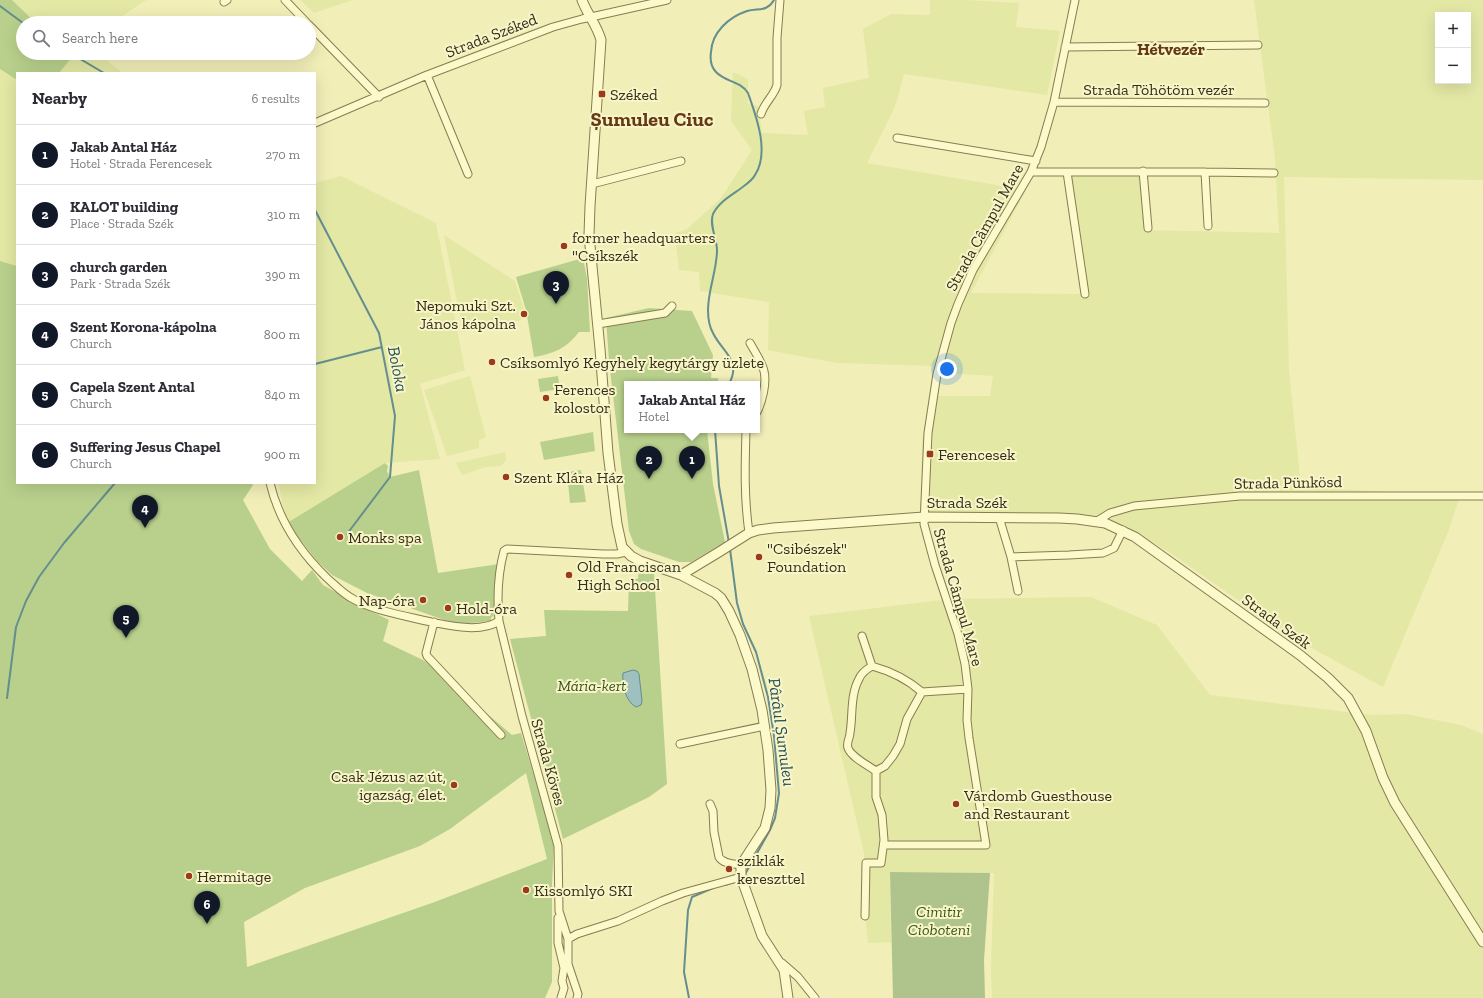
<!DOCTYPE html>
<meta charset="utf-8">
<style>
:root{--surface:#fff;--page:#f2f2f3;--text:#2b2b33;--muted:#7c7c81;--line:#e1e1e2;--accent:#111827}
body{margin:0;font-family:"Zilla Slab",serif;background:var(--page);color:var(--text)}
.controls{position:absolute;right:12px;top:12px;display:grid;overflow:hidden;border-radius:0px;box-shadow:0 4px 16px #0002}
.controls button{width:36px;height:36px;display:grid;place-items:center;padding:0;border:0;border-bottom:1px solid var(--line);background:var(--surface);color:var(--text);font:20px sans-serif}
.you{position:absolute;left:947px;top:369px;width:14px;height:14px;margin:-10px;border:3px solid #fff;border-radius:50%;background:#1a73e8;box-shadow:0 0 0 6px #1a73e833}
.badge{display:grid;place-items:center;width:26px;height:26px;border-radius:50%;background:var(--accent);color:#fff;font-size:13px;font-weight:700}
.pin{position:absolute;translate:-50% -33px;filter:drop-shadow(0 1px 2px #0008)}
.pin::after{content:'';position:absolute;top:21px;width:14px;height:12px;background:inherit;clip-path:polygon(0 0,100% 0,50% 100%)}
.popup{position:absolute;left:624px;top:381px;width:136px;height:52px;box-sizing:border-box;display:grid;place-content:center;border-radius:0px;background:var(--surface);filter:drop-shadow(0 1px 3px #0005);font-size:13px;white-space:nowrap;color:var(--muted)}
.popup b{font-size:15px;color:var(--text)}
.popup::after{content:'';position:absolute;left:50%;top:100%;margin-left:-8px;border:8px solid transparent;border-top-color:var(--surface)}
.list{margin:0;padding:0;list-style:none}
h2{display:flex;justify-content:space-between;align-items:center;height:52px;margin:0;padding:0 16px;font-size:17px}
h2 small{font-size:13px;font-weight:400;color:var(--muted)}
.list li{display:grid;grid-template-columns:26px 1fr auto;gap:12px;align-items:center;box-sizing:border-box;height:60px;padding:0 16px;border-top:1px solid var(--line)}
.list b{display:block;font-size:15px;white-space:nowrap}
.list p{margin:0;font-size:13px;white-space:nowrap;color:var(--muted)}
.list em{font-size:13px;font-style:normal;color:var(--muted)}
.icon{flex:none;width:22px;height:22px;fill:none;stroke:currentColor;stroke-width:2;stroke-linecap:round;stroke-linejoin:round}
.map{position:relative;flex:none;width:1483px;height:998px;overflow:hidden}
.search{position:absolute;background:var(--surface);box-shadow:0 4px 16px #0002;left:16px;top:16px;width:300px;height:44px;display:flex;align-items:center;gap:10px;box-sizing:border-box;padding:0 14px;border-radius:22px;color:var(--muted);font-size:15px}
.panel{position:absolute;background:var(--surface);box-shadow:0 4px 16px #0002;left:16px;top:72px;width:300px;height:412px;border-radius:0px}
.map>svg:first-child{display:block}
.farmland{fill:#e3e8a5;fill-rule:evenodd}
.green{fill:#b8d08c;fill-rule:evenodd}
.cemetery{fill:#afc38c}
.water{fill:#9ec1bf;stroke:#658e8e}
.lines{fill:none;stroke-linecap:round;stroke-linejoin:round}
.stream{stroke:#658e8e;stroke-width:2}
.minor-casing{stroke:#887c52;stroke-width:9}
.tertiary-casing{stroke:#887c52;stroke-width:11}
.minor{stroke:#fcf9cb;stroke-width:7}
.tertiary{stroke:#fcf9cb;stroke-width:9}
.poi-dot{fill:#9c3a1d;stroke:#f8f6c8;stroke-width:1.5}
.labels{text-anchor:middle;stroke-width:4;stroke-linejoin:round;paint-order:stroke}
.street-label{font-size:16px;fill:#362e19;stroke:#f8f6c8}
.poi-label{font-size:16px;fill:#362e19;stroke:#f8f6c8;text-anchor:start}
.park-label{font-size:16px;font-style:italic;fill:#39541d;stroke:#f8f6c8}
.neighbourhood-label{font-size:17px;font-weight:bold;fill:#663914;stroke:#f8f6c8}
.water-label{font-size:17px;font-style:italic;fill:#264f57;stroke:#f8f6c8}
.district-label{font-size:20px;font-weight:bold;fill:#663914;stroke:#f8f6c8}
</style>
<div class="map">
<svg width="1483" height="998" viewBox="0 0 1483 998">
<rect width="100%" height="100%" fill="#f1eeb8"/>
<path class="farmland" d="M12,0H146L112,23H36Z
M300,0H353L314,13Z
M930,0H967L1019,3L1016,27L1060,31L1047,95L904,74L897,100L892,113L867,163L1026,190L971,293L1087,294L1070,177H1139L1145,230L1279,233L1275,158L1254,0H1483V180L1284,177L1289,370L1301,487L1460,496L1448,532L1383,687L1288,635L1169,552L1124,525L1068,520L924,517L921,507L922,442L929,396H990L993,376L932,372L933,366L837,363L768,350L769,302L700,291L699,272L679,270L675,233L686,230L721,198L752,150L731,121L733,72L748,79V104L758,106L762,133L808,135L804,111L825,107L823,88L869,78L863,29L891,14L930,15ZM1438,15H1468V81H1438Z
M67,53H97L123,73H59L71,57Z
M0,69L17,80V266L0,261Z
M341,176L436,223L465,370L420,384L440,459L385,463L287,523L278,483H315V183Z
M444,235L515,281L524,309L519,310L521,320L463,332Z
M470,376L486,437L479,440V448L447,456L424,390Z
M505,452L506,460L501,466L486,467L462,475L456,463Z
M1091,597L1157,625L1210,695L1371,715L1406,714L1461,725L1483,734V998H992L991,969L994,873L890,872L891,942L868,943L865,914L864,853L809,616L951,599Z"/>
<path class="green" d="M0,0H12L36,23H23V53H67L72,57L59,73H17V80L0,69Z
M583,258L587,278L590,332H579C567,348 553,354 534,357L526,310L516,277Z
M0,261L17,266V483H251L253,485L243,500L270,549L302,581L312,570L323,585L343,596L375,609L373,612L389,620L383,641L425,661L512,735L521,733L554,843L552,884V982L545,998H0ZM526,773L547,859L432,903L247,967L244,922L305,888L420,846L450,829Z
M649,308L692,311L713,355L711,378H718V384H627V430H707L713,484L725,542L691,562H679L641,549L634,544L629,531L609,361L606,318Z
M558,376L560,389L540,392L538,379Z
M593,432L595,451L544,460L540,442Z
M385,463L388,466L387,471L390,477L419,470L438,573L499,564L495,614L491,618V621L483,622L456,624L367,593L332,575L317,561L287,523Z
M581,470L586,502L570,503L567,472Z
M639,567L654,572L667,784L649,797L563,839L510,639L546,636L544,610L628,611L629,578L638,579Z"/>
<path class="cemetery" d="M890,872L990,873L984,960L985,998H893Z"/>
<path class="water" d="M633,670L637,671L639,674L642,701L641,705L636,707C625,701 622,684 623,673Z"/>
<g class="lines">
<path class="stream" d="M0,6L23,23
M70,53L104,73
M315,210L379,333L395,416L390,477L347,534
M315,364L382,347
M729,384C742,360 722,352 713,333C709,326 708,319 708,310C708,290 717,270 717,250C717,239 709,225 713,214C718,203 730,196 740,189C745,185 752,181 755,175C770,152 756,116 748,93C741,81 725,82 716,72C710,66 710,59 711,52C712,32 729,17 747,11C759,8 767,12 774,0
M715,430L719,486L729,543
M730,549L737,603L743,624L756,652L768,697L774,736L779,793L775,818L770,830L744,876
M7,698L16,627L26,601L39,577L64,543L115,483
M725,885L739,880
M689,998L684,972L688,910L692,897L713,888"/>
<defs>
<path id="minor" d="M285,0L307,23
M224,2L227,0
M309,25L379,97
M1065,47L1258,45
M427,75L468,174
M1054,102L1265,103
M761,114C764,103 774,96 777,85V38L780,0
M315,123L427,75L553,27L582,19L667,0
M897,138L1036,161
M1143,171L1148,228
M1031,172H1205L1274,173
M1067,172L1085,294
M1205,172L1208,226
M592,184L681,161
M598,324L665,313L672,306
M750,343C755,352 762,362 764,371C767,383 762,402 757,412
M746,430C745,466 744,497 749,533
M270,483C279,521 299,551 327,578C336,586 344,595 355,600C379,612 406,616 431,622C451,626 481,633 499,621C497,598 498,573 504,551L507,549L603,554H617L626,552
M999,517L1011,557L1069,555L1103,553L1114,548L1123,530
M1097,521L1110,513L1134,506L1240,496H1483
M1011,557L1018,591
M499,621L522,716L558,846L559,911L568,939V964L578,994L577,998
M434,622L426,653L427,656L501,735
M862,636L872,666
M680,744L765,726
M876,771L885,766L893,756L900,744L907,719L922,692
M710,804L713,811L714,832L719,857C723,864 734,864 741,865
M884,845H986L969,738L967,720L968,689L965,664L958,634L935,565L924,524L928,433L937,374L951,323L958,304L973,270L1031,172L1041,147L1054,102L1075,0
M865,916L866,863H881L884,840L882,815L876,797V771C869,766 851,757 848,748C846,743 850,738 850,733C853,716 850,695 859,679C861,673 867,669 872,666C890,671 907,679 922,692L968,689
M558,918V943L564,968L562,981L564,988L561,998
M568,939L577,934L618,921L662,901L683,893L741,877
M782,963L798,977L815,998"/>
<path id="tertiary" d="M582,0C587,14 597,25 601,40L590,206L589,235L600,349L608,453L617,524L622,547L631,556L640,561L681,575L715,593L721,598L729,611L740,635L752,669L762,710L768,750L771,790L770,808L765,828L741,865V877L762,936L784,970L788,998
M681,575L719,552L749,533L758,530L773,528L924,517L1059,518L1077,519L1105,523L1135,537L1300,655L1328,678L1348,698L1366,731L1383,778L1395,803L1483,942"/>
</defs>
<use href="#minor" class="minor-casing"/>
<use href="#tertiary" class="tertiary-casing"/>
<use href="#minor" class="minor"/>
<use href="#tertiary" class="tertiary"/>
</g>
<g class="poi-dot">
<rect x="598" y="90" width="8" height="8" rx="2"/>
<circle cx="564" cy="246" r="4"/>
<circle cx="524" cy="314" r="4"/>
<circle cx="492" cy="362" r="4"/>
<circle cx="546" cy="398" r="4"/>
<rect x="926" y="450" width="8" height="8" rx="2"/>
<circle cx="506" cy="477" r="4"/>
<circle cx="340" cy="537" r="4"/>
<circle cx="759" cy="557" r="4"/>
<circle cx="569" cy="575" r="4"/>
<circle cx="423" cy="600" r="4"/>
<circle cx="448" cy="608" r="4"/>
<circle cx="454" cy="785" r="4"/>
<circle cx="956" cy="804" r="4"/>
<circle cx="729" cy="869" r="4"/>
<circle cx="189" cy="876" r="4"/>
<circle cx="526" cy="890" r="4"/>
</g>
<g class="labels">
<g class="street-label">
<text transform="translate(491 35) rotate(-21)" y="6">Strada Széked</text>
<text x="1159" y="95">Strada Töhötöm vezér</text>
<text transform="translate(984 227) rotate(-61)" y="6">Strada Câmpul Mare</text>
<text transform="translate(1288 482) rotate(-1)" y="6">Strada Pünkösd</text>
<text x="967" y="508">Strada Szék</text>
<text transform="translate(959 597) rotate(74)" y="6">Strada Câmpul Mare</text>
<text transform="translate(1277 621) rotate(36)" y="6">Strada Szék</text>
<text transform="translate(549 762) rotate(74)" y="6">Strada Köves</text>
</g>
<g class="poi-label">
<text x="610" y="100">Széked</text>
<text x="572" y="243">former headquarters<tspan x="572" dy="18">"Csíkszék</tspan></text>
<text x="516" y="311" text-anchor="end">Nepomuki Szt.<tspan x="516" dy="18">János kápolna</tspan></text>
<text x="500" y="368">Csíksomlyó Kegyhely kegytárgy üzlete</text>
<text x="554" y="395">Ferences<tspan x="554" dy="18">kolostor</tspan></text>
<text x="938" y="460">Ferencesek</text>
<text x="514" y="483">Szent Klára Ház</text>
<text x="348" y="543">Monks spa</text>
<text x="767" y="554">"Csibészek"<tspan x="767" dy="18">Foundation</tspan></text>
<text x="577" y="572">Old Franciscan<tspan x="577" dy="18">High School</tspan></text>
<text x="415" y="606" text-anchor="end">Nap-óra</text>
<text x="456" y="614">Hold-óra</text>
<text x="446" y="782" text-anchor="end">Csak Jézus az út,<tspan x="446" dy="18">igazság, élet.</tspan></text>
<text x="964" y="801">Várdomb Guesthouse<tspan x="964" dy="18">and Restaurant</tspan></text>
<text x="737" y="866">sziklák<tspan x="737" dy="18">kereszttel</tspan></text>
<text x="197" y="882">Hermitage</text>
<text x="534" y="896">Kissomlyó SKI</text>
</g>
<g class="park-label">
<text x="592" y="691">Mária-kert</text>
<text x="939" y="917">Cimitir<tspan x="939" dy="18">Cioboteni</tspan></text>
</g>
<g class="neighbourhood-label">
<text x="1171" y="55">Hétvezér</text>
</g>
<g class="water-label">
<text transform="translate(398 369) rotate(79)" y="6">Boloka</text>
<text transform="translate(782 732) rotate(82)" y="6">Pârâul Șumuleu</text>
</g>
<g class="district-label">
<text x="652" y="126">Șumuleu Ciuc</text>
</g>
</g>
</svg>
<div class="controls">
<button>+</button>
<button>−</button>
</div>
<div class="you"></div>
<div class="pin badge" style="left:692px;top:479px">1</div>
<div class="popup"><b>Jakab Antal Ház</b>Hotel</div>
<div class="pin badge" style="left:649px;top:479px">2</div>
<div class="pin badge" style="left:556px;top:304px">3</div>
<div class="pin badge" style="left:145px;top:528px">4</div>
<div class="pin badge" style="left:126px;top:638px">5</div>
<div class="pin badge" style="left:207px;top:924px">6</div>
<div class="search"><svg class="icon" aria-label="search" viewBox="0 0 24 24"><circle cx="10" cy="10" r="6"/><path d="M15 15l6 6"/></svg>Search here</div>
<section class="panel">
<h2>Nearby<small>6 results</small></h2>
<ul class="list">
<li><span class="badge">1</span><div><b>Jakab Antal Ház</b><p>Hotel · Strada Ferencesek</p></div><em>270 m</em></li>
<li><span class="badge">2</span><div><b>KALOT building</b><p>Place · Strada Szék</p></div><em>310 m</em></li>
<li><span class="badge">3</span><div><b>church garden</b><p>Park · Strada Szék</p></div><em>390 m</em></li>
<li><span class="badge">4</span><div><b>Szent Korona-kápolna</b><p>Church</p></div><em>800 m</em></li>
<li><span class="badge">5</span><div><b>Capela Szent Antal</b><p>Church</p></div><em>840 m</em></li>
<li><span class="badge">6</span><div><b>Suffering Jesus Chapel</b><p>Church</p></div><em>900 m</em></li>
</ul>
</section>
</div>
